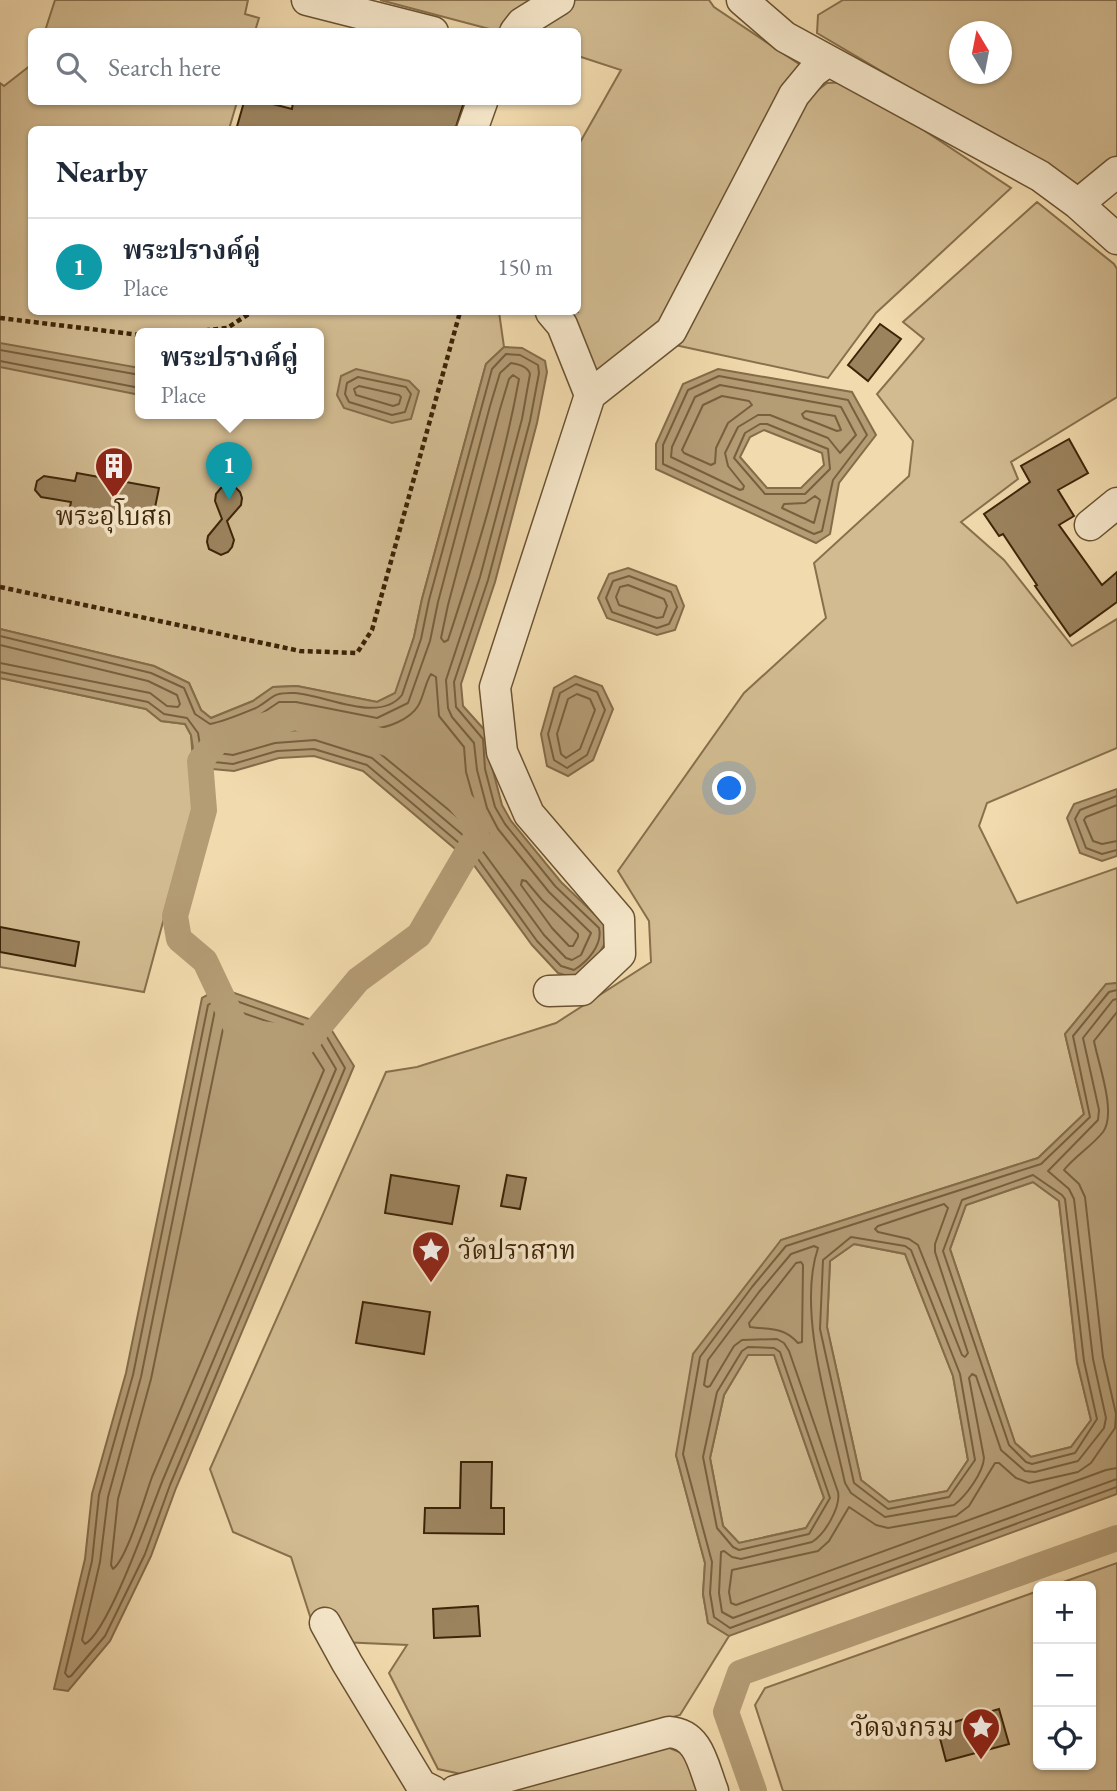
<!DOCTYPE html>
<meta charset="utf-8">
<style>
:root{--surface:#fff;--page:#f2f2f3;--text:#1f2937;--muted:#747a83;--line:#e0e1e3;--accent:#8f2418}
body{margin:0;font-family:"EB Garamond","Noto Serif Thai",serif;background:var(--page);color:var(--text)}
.controls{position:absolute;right:21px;bottom:21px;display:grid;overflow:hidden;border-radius:10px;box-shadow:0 2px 5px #0004}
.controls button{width:63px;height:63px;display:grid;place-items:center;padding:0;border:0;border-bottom:2px solid var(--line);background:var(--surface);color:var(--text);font:35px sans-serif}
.compass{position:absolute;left:949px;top:21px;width:63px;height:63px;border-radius:50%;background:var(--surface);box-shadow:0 2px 5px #0004;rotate:350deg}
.you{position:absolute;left:730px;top:789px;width:24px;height:24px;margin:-18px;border:5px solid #fff;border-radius:50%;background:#1a73e8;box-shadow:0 0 0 10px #1a73e833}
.badge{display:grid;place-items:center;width:46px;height:46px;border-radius:50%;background:var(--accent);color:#fff;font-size:23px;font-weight:700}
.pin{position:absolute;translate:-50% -58px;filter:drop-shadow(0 2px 4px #0008)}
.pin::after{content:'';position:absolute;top:37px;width:24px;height:21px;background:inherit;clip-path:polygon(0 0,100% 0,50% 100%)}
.popup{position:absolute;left:135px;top:328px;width:189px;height:91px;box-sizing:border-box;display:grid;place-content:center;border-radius:10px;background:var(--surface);filter:drop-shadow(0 2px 5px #0005);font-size:23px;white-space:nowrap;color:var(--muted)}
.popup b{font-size:26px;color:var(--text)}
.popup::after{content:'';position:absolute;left:50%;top:100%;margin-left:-14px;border:14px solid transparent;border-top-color:var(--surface)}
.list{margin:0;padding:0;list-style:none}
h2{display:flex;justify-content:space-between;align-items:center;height:91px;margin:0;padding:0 28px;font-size:30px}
h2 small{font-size:23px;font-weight:400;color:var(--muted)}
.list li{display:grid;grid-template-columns:46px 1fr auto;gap:21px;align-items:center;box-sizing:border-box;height:98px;padding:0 28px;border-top:2px solid var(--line)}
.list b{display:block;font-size:26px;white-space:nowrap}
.list p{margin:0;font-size:23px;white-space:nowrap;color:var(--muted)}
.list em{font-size:23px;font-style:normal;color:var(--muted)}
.icon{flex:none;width:38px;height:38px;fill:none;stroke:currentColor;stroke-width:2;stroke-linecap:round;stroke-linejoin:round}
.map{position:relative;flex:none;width:1117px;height:1791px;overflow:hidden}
.search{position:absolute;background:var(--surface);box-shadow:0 2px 5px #0004;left:28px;top:28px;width:553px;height:77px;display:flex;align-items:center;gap:18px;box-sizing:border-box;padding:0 24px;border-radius:10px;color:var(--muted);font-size:26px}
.panel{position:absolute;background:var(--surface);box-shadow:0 2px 5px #0004;left:28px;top:126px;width:553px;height:189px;border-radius:10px}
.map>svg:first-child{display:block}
.green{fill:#d2bb91;stroke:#88704c;stroke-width:2;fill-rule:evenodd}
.water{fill:#b49c75;stroke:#846c49;stroke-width:2;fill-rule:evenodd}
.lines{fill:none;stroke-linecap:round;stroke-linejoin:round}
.shore{stroke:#78603e;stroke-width:2}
.canal{stroke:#b49c75;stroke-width:26}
.building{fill:#9b835e;stroke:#3d2508;stroke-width:2}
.minor-casing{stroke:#6a5231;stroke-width:33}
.path{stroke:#3d2508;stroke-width:4.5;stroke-dasharray:5 3.5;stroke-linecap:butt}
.minor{stroke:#f6e7ca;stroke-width:30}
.labels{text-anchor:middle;stroke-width:7;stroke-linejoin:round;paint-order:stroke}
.poi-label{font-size:26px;fill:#3d2508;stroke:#f6e7ca}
</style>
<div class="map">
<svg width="1117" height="1791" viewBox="0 0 1117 1791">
<rect width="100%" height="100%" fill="#f1daad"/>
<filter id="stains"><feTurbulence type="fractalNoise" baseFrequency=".00286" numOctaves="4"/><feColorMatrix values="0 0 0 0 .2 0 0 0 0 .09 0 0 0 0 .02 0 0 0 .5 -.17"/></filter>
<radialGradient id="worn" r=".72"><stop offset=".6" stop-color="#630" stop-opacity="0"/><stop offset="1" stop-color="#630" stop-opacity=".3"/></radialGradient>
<path class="green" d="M55,0H248L245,14L259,18L255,31H45Z
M380,0H709L714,7L805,68L664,320L593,374L564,312H578V146L621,70L578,56V32L497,31Z
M843,0H1117V157L1075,188L1040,165L817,33L818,15ZM960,32H1002V74H960Z
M31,65L32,102H237L229,129L32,130V312H499L504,347L486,364L422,599L414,637L396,693L377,702L297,686L273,687L253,701L211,718L201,710L189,683L154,666L0,629V83L4,86ZM140,334H318V414H140Z
M851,82L1011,188L876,313L828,378L675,345L805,100L827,83Z
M1037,202L1114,264L1117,269V397L1011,462L1018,479L961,522L1004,560L1072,646L1117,619V748L987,803L979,826L1017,903L1117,868V983L1106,985L1065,1034L1084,1114L1038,1158L781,1240L676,1455L705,1563L703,1594L708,1623L729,1636L680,1715L470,1776L438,1769L389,1673L407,1645L318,1641L291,1557L233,1532L210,1469L386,1072L417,1067L556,1023L651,962L649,921L618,871L744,693L826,618L814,563L909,476L913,441L877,394L924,339L903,322Z
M0,678L146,709L161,721L185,724L191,735L196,800L144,992L0,967Z
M1033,1182L1059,1201L1077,1362L1091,1420L1071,1447L1031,1457L1015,1443L950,1249L966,1205Z
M854,1244L905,1254L953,1376L968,1460L948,1491L889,1502L861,1480L827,1327L830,1261Z
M748,1354L774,1355L824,1498L806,1528L739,1543L723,1526L710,1458L724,1395Z
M1117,1563V1791H783L755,1705L765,1688L1038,1591V1765H1091V1586H1052Z
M667,1747L687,1755L701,1791H501Z"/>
<path class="water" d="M0,343L140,368V395L0,367Z
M504,347L522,348L545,361L547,372L537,423L495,582L461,684L463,706L490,736L492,767L502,805L511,821L561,882L606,925L608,938L592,966L575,978L558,973L532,945L473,864L363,771L314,756L279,758L234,771L212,769L194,755L191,735L185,724L161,721L146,709L0,678V629L154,666L189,683L201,710L211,718L253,701L273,687L297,686L377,702L395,693L414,637L422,599L486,364Z
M356,369L409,381L419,391L411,419L392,423L344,408L337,395L341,376Z
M718,369L852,392L876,435L839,483L830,534L816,543L656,469V444L683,384ZM764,430L822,453L824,465L801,488H767L740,457L750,437Z
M628,568L676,586L684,606L675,630L657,635L607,618L598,598L609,574Z
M575,676L602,686L613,709L593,760L568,776L547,766L541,734L554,688Z
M1117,789V856L1102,861L1080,853L1067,818L1074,804Z
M1117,983V1494L729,1636L708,1623L703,1594L705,1563L676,1455L693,1354L781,1240L1038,1158L1084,1114L1065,1034L1106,984ZM1033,1182L1059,1201L1077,1362L1091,1420L1071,1447L1031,1457L1015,1443L950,1249L966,1205ZM854,1244L905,1254L953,1376L968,1460L947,1491L889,1502L861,1480L827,1327L830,1261ZM748,1355H774L824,1498L806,1528L739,1543L723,1526L710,1458L724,1395Z
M220,988L329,1026L354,1066L176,1488L151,1556L110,1641L68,1691L54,1689L85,1559L92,1494L126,1373L202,998Z"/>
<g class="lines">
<path class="shore" d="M0,350L140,375
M0,361L140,388
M511,363C518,364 528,367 530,374L522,419L480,577L446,680L448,708L452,717L474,743L477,770L487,808L498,829L549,892L591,933L581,955L572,960L566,958L544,935L484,853L372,758L315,740L275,743L233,755L218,753L209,746L208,736L210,734L258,716L279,702H296L377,718L408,703L430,641L438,602L490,406L500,373Z
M513,375L519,379C503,467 476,555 448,640L444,642L441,638L448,605L500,409L509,379Z
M719,376L848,400L867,435L833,480L822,531L814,534L663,464V445L688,390Z
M358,377L406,387L411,394L405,412L392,415L349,402L345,394L347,383Z
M720,385L841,407L856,435L840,453L828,438L770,415H758L738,427L725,453L728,466L744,486L743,489L740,490L671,457L672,447L695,397Z
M359,386L399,395L401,397L399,404L393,406L356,395L354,389Z
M722,396L749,401L752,405L728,423L716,448L715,463L711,465L684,453L682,450L703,405Z
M806,411L835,416L841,430L837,431L804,418L802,414Z
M760,424H767L828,449L830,469L805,494H765L734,458L745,433Z
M815,496L820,500L814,523L782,508L784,504L805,503Z
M629,576L671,592L677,607L669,624L657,628L612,612L606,598L613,581Z
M628,585L664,599L667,606L663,617L657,618L619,605L616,597L620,587Z
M0,636L151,673L184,688L195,714L210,724C222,722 244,713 256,708C274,698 271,692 295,693C326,695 379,724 402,695L421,639L429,600L492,369L506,354L520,355L538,365L539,373L530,421L488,580L454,682L456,707L483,739L485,769L495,807L505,824L555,886L599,928C603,945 587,962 574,970L561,966L537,941L478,859L367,765L314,749L277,751L233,764L214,762L201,751L198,733L187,718L164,714L148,702L0,672
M0,645L148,681L177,695L180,704L178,707L167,706L150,693L0,663
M431,674L436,677L439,716L464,747L466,772L477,811L489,834L487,839L483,838L372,747L313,729L273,732L233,744L229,742L231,738L265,725L282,713H295L372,728C387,729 410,719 418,706C424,696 425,683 431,674Z
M576,684L597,692L605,710L587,755L567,768L554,760L548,734L560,693Z
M577,694L590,699L595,710L580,749L566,758L561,754L557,734L568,699Z
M1117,796L1080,810L1075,819L1086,848L1102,854L1117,850
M1117,805L1086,817L1084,820L1093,841L1102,844L1117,841
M522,880L526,881L542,900L578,934V937L573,946H569L552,928L521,885Z
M1117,990L1109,992L1073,1036L1090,1117L1041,1164L786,1246L752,1287L700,1357L683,1454L712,1562L710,1593L714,1617L730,1628L1117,1487
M222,996L324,1032L345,1068L170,1485L145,1554L105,1636L71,1676L68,1677L65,1673L92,1561L99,1495L133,1375L208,1005Z
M1117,999L1113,1000L1083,1038L1099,1110L1098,1120L1048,1171L1069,1189L1074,1199L1093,1359L1106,1418L1104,1428L1078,1461L1035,1472L1025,1471L1001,1450L976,1376L972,1374L969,1378L984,1458C983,1473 966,1496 954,1505L885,1517L851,1493L845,1483C831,1417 796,1312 818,1248L814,1246L791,1254L759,1292L708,1360L704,1385L707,1387L710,1386L734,1346L742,1340L777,1339L784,1343L789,1351L838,1492C841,1507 825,1534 812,1542L741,1559L732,1557L724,1551L721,1552L719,1593L722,1612L733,1618L1117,1479
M223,1006L318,1039L336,1069L162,1482C150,1512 109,1631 85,1644L82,1640L100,1562L108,1497L141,1377L215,1010Z
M1117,1012L1094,1041C1098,1063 1117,1113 1103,1132C1092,1146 1075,1156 1064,1170L1079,1184L1085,1197L1103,1357L1116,1414L1115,1428L1091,1463L1078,1472L1029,1483L1016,1478L999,1463H995L969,1506L956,1516L888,1528L876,1525L849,1507L829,1541L818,1551L732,1570L729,1592L731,1603L736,1605L1106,1470L1117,1468
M225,1019L310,1048L324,1070L152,1477C145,1496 127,1559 113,1569L111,1565L118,1499L151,1379Z
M1033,1175L1062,1195L1065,1199L1084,1361L1097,1419L1075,1453L1032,1464L1026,1462L1009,1445L943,1251L962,1200Z
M944,1204L948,1208L935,1244V1252L968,1353L965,1357L962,1355L918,1245L909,1239L878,1232L875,1229L878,1226Z
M851,1237L905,1246L911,1250L960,1374L975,1460L949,1497L888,1509L854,1483L820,1329L823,1260Z
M801,1262L803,1265L802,1342L798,1343C783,1326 769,1330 750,1327L749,1323L796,1263Z
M748,1347L774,1348L780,1352L830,1498L809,1534L739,1550L733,1547L717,1528L703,1457L717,1392L742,1351Z"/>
<path class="canal" d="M295,717L416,751L469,812L477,836L419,935L358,980L308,1040L238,1031L205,961L179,939L175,916L204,810L200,761L220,738Z
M754,1791L726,1712L740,1673L1117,1538"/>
</g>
<path class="building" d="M244,102H265L292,109L293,102H464L455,130H236Z
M880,324L901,339L868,381L848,365Z
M1069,439L1088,473L1058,490L1074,516L1059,525L1102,585L1117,572V602L1070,636L1035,586L1037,585L1003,534L999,536L984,514L1030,482L1021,466Z
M77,473L159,488L151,527L69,512L71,502L41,497L35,490L37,481L44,476L75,481Z
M228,486L235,487L240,492L242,498L241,505L227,521L234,540L232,547L228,552L221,555L209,549L207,542L208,536L222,519L215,501L216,494L221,488Z
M0,927L79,942L75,966L0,952Z
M391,1175L459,1186L452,1224L385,1213Z
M507,1175L526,1178L520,1209L501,1206Z
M363,1302L430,1312L424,1354L356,1343Z
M461,1462H492L491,1508H504V1534L424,1533L425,1508H460Z
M478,1606L480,1636L434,1638L433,1609Z
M999,1709L1009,1744L946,1761L937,1727Z"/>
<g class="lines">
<defs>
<path id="minor" d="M307,0L433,32
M742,0L785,37L1040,176L1078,204L1117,239
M515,32L522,23L559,0
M472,130L482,102
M1078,204L1117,172
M551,312L562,325L590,395
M1090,525L1117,503
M549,991L582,990L620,954L619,919L529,814L502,752L495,687L590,395L671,331L794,95L813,72L828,61
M325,1623L347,1663L421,1785L433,1791
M455,1791L669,1732C700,1734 703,1766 713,1791"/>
</defs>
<use href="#minor" class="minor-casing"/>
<path class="path" d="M0,318L140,335
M171,334L227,328L252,312
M0,587L300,651L357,653L372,630L460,312"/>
<use href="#minor" class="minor"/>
</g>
<defs>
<symbol id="building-pin" viewBox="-11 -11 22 30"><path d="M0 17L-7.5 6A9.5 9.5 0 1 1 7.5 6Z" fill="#8f2418" stroke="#f6e7ca"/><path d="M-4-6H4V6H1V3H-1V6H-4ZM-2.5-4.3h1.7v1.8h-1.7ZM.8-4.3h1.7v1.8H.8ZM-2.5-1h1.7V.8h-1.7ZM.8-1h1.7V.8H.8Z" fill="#fff"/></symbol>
<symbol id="sight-pin" viewBox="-11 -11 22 30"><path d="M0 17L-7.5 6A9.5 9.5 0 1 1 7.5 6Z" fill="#8f2418" stroke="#f6e7ca"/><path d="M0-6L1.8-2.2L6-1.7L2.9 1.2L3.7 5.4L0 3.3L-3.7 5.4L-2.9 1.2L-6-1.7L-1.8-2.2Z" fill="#fff"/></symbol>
</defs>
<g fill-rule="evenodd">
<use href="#building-pin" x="92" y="444" width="44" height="60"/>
<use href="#sight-pin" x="409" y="1228" width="44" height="60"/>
<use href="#sight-pin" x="959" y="1705" width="44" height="60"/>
</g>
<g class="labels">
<g class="poi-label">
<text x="114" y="525">พระอุโบสถ</text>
<text x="458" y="1259" text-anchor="start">วัดปราสาท</text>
<text x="954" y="1736" text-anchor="end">วัดจงกรม</text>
</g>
</g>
<rect width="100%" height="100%" filter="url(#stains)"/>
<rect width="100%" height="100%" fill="url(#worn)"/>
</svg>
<div class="controls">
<button>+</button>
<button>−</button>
<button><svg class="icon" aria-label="locate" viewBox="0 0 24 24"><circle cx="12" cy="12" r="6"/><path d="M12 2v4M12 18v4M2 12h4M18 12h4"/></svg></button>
</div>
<svg class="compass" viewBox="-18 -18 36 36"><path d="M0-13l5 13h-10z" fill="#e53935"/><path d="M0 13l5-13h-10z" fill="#747a83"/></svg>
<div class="you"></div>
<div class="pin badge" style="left:229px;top:500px;background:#0f9aa8">1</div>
<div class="popup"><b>พระปรางค์คู่</b>Place</div>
<div class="search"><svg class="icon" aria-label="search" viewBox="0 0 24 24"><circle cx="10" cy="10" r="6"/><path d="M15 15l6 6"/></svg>Search here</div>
<section class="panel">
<h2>Nearby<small></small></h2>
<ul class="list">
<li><span class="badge" style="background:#0f9aa8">1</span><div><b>พระปรางค์คู่</b><p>Place</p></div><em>150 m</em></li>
</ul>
</section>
</div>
